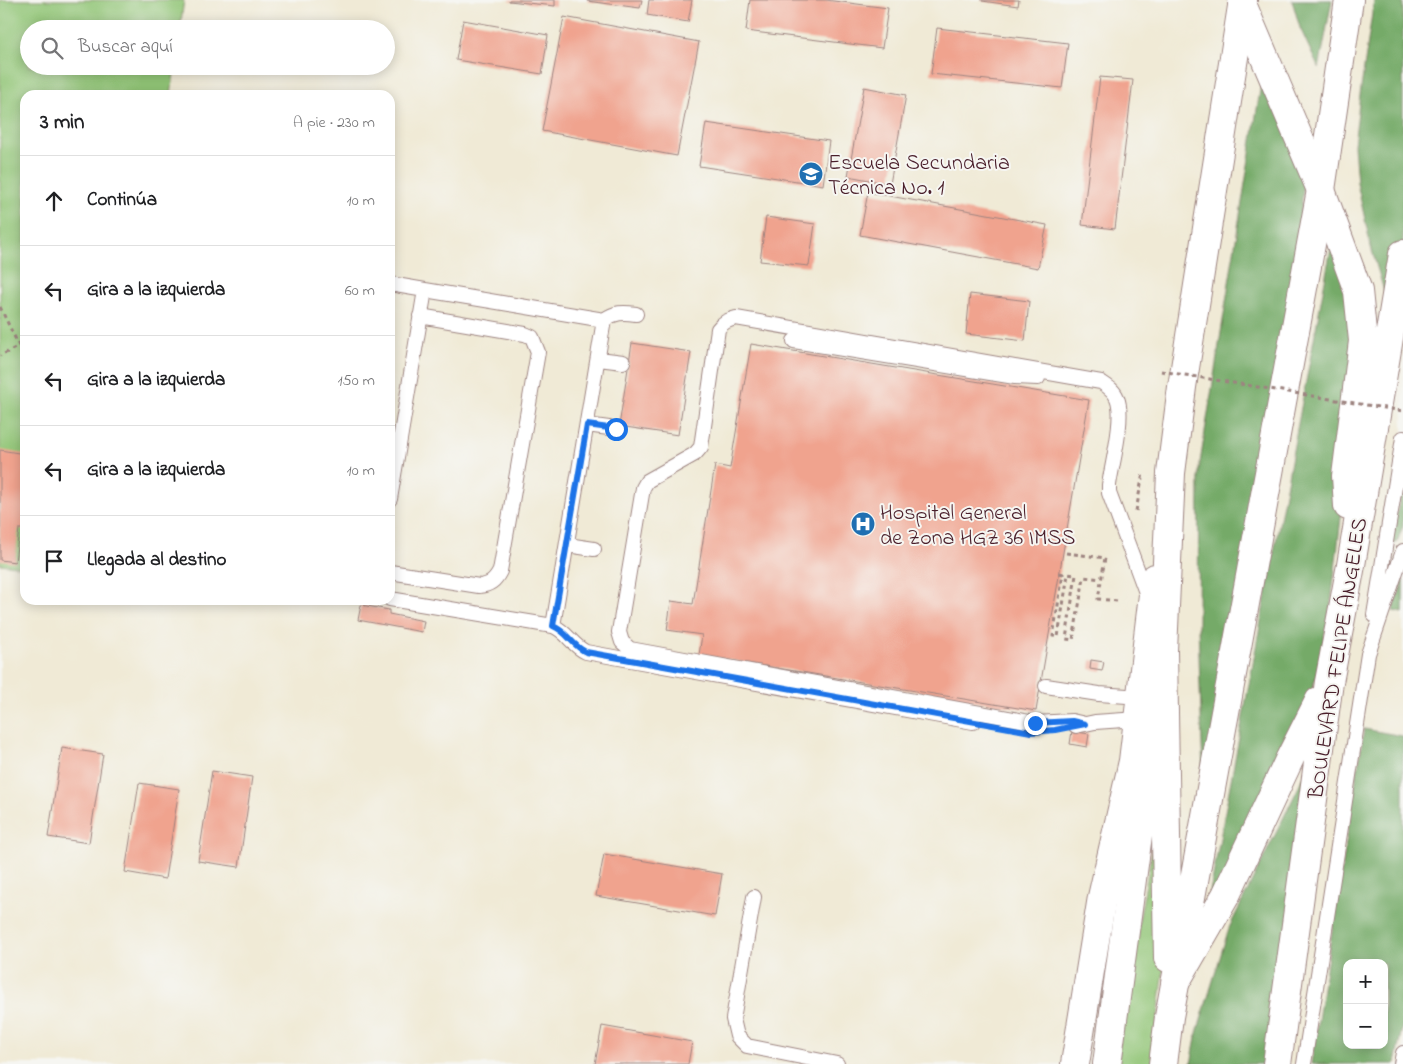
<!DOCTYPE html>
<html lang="es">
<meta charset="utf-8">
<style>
:root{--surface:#fff;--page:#f2f2f2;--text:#202124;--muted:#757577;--line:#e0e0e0}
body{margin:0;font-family:"Indie Flower",sans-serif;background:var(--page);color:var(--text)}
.controls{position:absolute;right:15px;bottom:15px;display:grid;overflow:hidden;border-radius:10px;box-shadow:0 2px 12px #0003}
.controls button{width:45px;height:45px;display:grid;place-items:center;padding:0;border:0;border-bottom:1px solid var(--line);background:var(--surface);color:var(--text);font:25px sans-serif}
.stop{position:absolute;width:15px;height:15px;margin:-11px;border:4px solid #1a73e8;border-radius:50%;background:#fff}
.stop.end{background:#1a73e8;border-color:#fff;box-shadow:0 1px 5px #0008}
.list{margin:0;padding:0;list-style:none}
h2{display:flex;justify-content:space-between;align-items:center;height:65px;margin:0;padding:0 20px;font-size:21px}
h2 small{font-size:16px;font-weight:400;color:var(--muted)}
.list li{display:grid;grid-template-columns:32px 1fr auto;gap:15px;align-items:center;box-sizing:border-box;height:90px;padding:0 20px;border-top:1px solid var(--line)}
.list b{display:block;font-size:19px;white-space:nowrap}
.list em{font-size:16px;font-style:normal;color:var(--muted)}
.icon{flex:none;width:28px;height:28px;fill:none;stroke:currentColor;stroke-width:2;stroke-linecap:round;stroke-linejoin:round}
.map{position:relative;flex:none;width:1403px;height:1064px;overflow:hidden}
.search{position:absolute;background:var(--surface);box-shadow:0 2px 12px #0003;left:20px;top:20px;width:375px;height:55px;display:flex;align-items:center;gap:12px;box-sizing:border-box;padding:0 18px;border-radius:28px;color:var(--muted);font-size:19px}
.panel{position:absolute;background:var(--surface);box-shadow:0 2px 12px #0003;left:20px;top:90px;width:375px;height:515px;border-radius:15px}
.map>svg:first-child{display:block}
.green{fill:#91c576;stroke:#6e7250}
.forest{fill:#74aa67;stroke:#5f6449;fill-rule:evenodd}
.building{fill:#f0a38e}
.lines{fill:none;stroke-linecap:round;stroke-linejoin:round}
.service-casing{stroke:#9d8480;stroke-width:16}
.minor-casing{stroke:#9d8480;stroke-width:30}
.primary-casing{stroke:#9d8480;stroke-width:30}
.trunk-casing{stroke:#9d8480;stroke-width:30}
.path{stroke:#9d8480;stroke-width:3;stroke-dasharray:4 4;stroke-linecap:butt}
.service{stroke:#fff;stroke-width:14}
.minor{stroke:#fff;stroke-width:28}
.primary{stroke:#fff;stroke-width:28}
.trunk{stroke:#fff;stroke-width:28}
.path-bridge{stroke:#9d8480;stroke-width:3;stroke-dasharray:4 4;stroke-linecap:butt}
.route{stroke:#1a73e8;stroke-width:6}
.labels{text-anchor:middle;stroke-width:4;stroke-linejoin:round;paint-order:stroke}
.poi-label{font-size:22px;fill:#4a1f2b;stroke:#f6f6f2;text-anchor:start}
.street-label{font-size:22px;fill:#4a1f2b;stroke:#f6f6f2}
</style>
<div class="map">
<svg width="1403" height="1064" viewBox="0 0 1403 1064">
<rect width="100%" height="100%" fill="#f6f6f2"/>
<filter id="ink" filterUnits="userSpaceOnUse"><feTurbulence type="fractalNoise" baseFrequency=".02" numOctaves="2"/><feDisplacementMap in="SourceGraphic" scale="10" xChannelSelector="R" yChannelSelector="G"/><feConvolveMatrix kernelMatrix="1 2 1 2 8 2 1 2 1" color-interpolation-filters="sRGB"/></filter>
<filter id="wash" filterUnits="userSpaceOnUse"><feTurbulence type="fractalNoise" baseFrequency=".0096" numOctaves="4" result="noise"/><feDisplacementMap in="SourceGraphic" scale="20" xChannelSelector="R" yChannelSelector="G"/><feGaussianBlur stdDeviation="1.12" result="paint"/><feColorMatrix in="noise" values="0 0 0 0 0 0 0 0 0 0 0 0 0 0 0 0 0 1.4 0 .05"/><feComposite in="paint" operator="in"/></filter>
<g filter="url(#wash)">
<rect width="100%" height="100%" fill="#f0ead6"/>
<path class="green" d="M0,0H184L180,29H29V66H175L171,95H25V567L0,564Z
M1161,803L1164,969L1152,1064H1117L1132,959Z"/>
<path class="forest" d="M1292,0H1332L1319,69L1300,28Z
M1374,0H1403V271L1387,301L1371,247L1357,183L1354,145L1360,95Z
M1263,72L1308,137L1295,274L1204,806L1198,625L1199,469Z
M1335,227L1361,299L1347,466L1331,604L1314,686L1288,751L1215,899L1209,897Z
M1403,480V526L1397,542L1391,545Z
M1403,580V613L1393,611Z
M1364,729L1403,736V1023L1395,1064H1311ZM1347,963H1384V1045H1347Z
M1316,752L1274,1064H1191L1197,1033L1229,928Z"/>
<g id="blocks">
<path class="building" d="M509,0H555V6L509,1Z
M587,0H642L640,8L587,1Z
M649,0H692L688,22L647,15Z
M750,0H826L888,8L882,48L746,31Z
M982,0H1019L1018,6L982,1Z
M564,17L699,42L677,156L542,131Z
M463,20L548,35L542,74L456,60Z
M937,28L1068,43L1062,88L931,74Z
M1100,77L1133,80L1115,229L1082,225Z
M864,87L906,95L890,184L848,176Z
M706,123L829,141L823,185L699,166Z
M868,192L1047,225L1038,268L860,235Z
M766,217L815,224L809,266L760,261Z
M970,294L1029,301L1025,341L966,334Z
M632,343L691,352L678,435L619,426Z
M751,344L1089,400L1036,711L699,655L702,635L667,630L671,601L693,604L715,465L730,468Z
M0,450L25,454V529H19L15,562L0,560Z
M361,605L389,610V614L424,621L422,632L358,620Z
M1091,660L1104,662L1102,671L1090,669Z
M1072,731L1089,734L1087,747L1070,744Z
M62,748L103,754L89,843L48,837Z
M212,771L252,777L239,867L198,861Z
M139,783L179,789L165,879L125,872Z
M604,854L722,874L715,916L596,896Z
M602,1026L692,1042L688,1064H595Z"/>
</g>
</g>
<g filter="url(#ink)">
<use href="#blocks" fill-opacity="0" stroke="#9d8480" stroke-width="1"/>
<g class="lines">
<defs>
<path id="service" d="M390,284L425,290L390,499
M425,290L604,320
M794,341L1015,377L1038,378
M599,359L623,362
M587,425L616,429
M567,545L594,549
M390,572L479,586C490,585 495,581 500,571L538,352L532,337L525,334L420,316
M390,599L553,626C567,631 572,646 586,652L973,722
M1374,615L1403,438
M553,626L604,320C615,312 623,312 636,314
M1046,686L1099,694L1141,697
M1085,724L1072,721L1035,723L630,649L622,642L619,632L643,488L647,481L695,454L701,447L718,329C723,322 728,320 736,318L1101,382C1107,386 1114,390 1117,398C1125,416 1112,464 1109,485V493L1148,598
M1076,726L1095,722L1138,719
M754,897L733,1019L737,1036L747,1046L837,1064
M1304,1064L1368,654L1403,551
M1401,1064L1403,1053"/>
<path id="minor" d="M1075,1064L1102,897L1133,761L1155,578"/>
<path id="primary" d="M1168,958L1163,651L1171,473L1182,387L1243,0
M1107,1064L1151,739
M1163,1064L1169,1017L1321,190L1349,0"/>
<path id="trunk" d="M1242,4L1321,190L1358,291L1363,341L1346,476L1348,506
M1175,983L1226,895L1290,758L1319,701
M1277,1064L1329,682L1351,565L1403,254"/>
</defs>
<use href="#service" class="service-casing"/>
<use href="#minor" class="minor-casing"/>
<use href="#primary" class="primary-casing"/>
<use href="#trunk" class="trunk-casing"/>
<path class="path" d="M0,307L19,346L0,356
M1136,511L1143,473
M1066,553L1105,558L1098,599L1118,601
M1060,573L1063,574L1053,636L1058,637L1068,574L1076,575L1066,639L1073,640L1084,577L1101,579"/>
<use href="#service" class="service"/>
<use href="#minor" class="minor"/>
<use href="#primary" class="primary"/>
<use href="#trunk" class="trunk"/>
<path class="path-bridge" d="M1161,371L1403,411"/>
</g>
</g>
<g class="lines" filter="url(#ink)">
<path class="route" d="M616,429L587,425L553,626C567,631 572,646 586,652L1031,732L1055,730L1085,724L1072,721L1035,723"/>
</g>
<defs>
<symbol id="school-disc" viewBox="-11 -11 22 22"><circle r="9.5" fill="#1f6fb2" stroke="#f6f6f2"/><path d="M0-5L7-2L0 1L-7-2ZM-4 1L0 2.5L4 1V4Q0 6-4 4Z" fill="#fff"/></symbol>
<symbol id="hospital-disc" viewBox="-11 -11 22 22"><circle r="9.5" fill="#1f6fb2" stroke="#f6f6f2"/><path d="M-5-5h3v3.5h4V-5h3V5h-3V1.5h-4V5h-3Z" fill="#fff"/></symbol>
</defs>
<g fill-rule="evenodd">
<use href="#school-disc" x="797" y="160" width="28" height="28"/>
<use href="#hospital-disc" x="849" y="510" width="28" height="28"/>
</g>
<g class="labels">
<g class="poi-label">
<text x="828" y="169">Escuela Secundaria<tspan x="828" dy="25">Técnica No. 1</tspan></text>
<text x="880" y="519">Hospital General<tspan x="880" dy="25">de Zona HGZ 36 IMSS</tspan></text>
</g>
<g class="street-label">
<text transform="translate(1336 658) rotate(-81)" y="8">BOULEVARD FELIPE ÁNGELES</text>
</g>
</g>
</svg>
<div class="controls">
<button>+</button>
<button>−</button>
</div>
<div class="stop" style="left:616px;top:429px"></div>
<div class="stop end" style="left:1035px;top:723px"></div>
<div class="search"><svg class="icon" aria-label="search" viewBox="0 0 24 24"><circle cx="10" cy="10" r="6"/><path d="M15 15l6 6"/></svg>Buscar aquí</div>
<section class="panel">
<h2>3 min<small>A pie · 230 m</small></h2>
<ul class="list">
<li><svg class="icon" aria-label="ahead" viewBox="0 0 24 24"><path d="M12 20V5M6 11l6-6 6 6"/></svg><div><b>Continúa</b></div><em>10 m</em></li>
<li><svg class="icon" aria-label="left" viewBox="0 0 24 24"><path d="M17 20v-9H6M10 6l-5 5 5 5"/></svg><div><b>Gira a la izquierda</b></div><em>60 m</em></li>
<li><svg class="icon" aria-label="left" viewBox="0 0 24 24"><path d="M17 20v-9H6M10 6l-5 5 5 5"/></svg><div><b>Gira a la izquierda</b></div><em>150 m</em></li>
<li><svg class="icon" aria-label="left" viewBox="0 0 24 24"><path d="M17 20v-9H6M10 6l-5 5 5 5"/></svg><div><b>Gira a la izquierda</b></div><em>10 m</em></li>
<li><svg class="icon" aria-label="arrive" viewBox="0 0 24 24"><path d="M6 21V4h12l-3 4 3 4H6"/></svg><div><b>Llegada al destino</b></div></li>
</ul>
</section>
</div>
